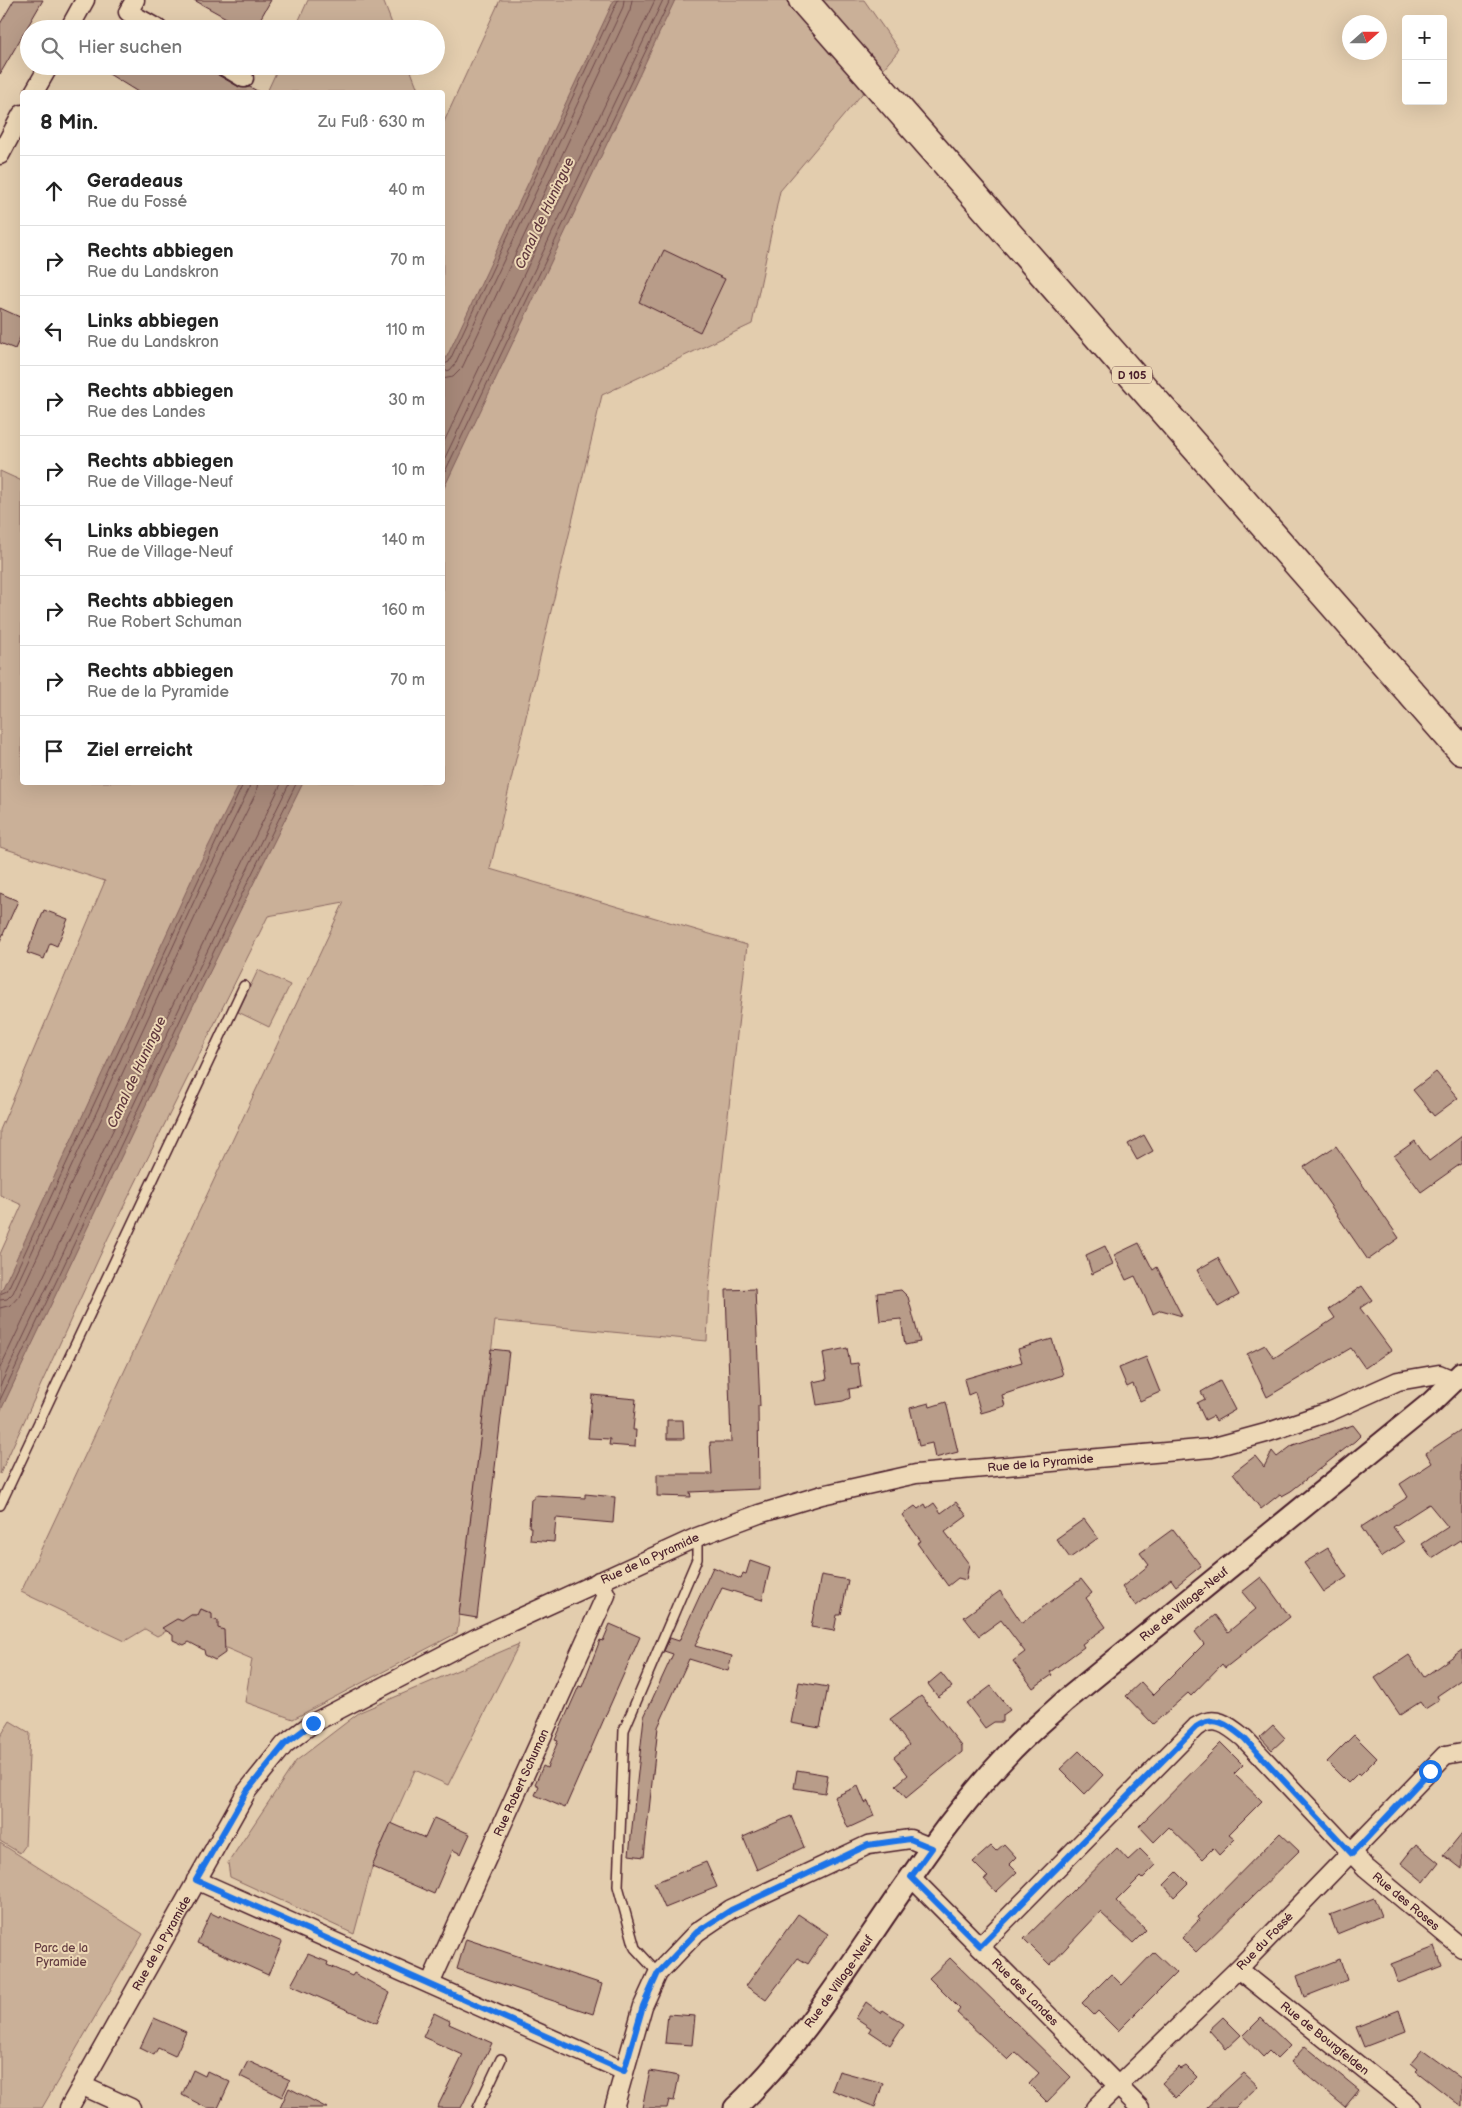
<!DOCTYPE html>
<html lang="de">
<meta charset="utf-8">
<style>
:root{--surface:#fff;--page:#f2f2f2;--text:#222;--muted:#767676;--line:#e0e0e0}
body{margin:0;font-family:"Balsamiq Sans",sans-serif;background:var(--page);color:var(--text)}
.controls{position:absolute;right:15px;top:15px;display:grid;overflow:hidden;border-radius:5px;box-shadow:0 5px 20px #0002}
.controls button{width:45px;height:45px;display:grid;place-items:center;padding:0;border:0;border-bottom:1px solid var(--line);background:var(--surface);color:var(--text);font:25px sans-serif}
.compass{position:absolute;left:1342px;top:15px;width:45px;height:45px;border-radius:50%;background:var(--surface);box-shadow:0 5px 20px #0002;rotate:69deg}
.stop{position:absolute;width:15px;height:15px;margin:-11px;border:4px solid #1a73e8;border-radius:50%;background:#fff}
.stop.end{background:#1a73e8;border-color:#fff;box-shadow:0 1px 5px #0008}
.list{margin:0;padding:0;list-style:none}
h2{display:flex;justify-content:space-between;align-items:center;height:65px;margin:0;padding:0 20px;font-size:21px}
h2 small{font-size:16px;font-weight:400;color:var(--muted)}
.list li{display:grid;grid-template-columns:32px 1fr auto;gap:15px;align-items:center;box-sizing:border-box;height:70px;padding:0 20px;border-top:1px solid var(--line)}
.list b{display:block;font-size:19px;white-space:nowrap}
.list p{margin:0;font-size:16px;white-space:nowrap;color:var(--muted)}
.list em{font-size:16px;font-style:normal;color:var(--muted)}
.icon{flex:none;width:28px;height:28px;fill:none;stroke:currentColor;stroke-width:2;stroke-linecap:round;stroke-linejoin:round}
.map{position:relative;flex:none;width:1462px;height:2108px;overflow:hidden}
.search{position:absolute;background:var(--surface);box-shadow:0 5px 20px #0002;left:20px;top:20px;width:425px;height:55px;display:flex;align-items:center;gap:12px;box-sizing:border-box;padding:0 18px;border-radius:28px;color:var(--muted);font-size:19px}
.panel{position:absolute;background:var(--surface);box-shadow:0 5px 20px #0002;left:20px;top:90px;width:425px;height:695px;border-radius:5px}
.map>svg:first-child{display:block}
.green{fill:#cab098;stroke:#8a6862}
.water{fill:#a68879;stroke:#815e5a}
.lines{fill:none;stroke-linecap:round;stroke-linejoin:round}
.shore{stroke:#6f494a;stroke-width:1}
.building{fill:#b89c89;stroke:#4a1f2b}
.service-casing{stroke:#4a1f2b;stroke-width:12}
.minor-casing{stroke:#4a1f2b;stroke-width:21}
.tertiary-casing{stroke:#4a1f2b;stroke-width:25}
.primary-casing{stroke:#4a1f2b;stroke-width:31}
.service{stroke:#edd8b6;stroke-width:9}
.minor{stroke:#edd8b6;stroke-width:18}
.tertiary{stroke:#edd8b6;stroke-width:21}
.primary{stroke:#edd8b6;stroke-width:28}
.route{stroke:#1a73e8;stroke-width:6}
.labels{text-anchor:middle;stroke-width:4;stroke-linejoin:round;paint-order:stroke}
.shield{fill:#edd8b6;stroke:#7b5655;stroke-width:1}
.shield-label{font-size:11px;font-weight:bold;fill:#4a1f2b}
.street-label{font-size:12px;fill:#4a1f2b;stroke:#edd8b6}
.park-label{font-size:12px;fill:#643c41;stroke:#edd8b6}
.water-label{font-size:14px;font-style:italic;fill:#61393e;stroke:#edd8b6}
</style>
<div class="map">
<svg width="1462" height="2108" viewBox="0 0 1462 2108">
<rect width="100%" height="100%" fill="#e3cdae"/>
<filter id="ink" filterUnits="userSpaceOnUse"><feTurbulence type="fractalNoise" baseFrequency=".02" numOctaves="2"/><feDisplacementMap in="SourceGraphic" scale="10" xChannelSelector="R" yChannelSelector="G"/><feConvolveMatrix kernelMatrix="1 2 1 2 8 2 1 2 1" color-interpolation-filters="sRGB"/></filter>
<g filter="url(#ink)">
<path class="green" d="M308,0H383L394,29H295Z
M500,0H864L899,50L780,191L752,324L602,395L490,869L747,945L710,1277L707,1341L495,1321L457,1633L293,1719L245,1702L252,1659L219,1645L217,1622L212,1619L211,1613L201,1609L198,1615H191L184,1622L157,1636L145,1629L125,1641L21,1592L344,902L268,916L108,1238L0,1474V1254L22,1205L0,1195V1130L105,881L0,847V471L22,481V782H442L443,124Z
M279,66H409L419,92H267Z
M258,970L290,985L269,1027L238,1012Z
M519,1644L448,1785L415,1770L372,1867L354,1934L230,1877L228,1863L296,1761L360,1712Z
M10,1721L30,1733L25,1846L20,1853L0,1841V1737Z
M0,1843L143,1934L42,2108H0Z"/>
<path class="water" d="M614,0H675L443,490V365Z
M240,783H303L189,1014L0,1412V1294L191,881Z"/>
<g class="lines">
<path class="shore" d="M442,365L449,362L618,0
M442,372L450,370L455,364L623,7L624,0
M442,379L453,377L462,368L630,10L632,0
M442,446L655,0
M442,464L663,0
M442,478L670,0
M0,1294L7,1291L244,782
M0,1300L7,1299L13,1293L201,886L249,789L250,782
M0,1308L11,1305L19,1296L208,889L256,793L258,782
M0,1368L172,1006L282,782
M0,1386L179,1009L290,782
M0,1400L184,1012L297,782"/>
</g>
<path class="building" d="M14,0H43L0,74V24Z
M194,0H271L258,23L254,21L250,29H246Z
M96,66H213L218,75L239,87H250L259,92H138Z
M664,250L725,279L700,332L639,302Z
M0,308L22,318V333L15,349L0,343Z
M0,893L18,901L0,941Z
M44,910L68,919L57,946L50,943L44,959L27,953Z
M1436,1072L1458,1098L1434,1116L1413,1090Z
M1144,1135L1153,1151L1137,1160L1128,1144Z
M1462,1136V1163L1421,1192L1394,1156L1415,1141L1429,1161Z
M1336,1146L1399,1238L1368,1260L1304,1167Z
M1139,1243L1153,1270L1157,1267L1182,1316L1161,1310L1153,1314L1135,1276L1126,1280L1114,1255Z
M1105,1246L1113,1264L1092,1274L1086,1255Z
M1218,1258L1239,1295L1218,1307L1197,1270Z
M1362,1286L1372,1300L1360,1308L1391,1350L1365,1368L1351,1348L1267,1397L1247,1354L1265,1345L1274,1358L1335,1318L1329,1309Z
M755,1289L760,1406H758L759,1489L690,1492L691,1497L657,1496V1474H712L710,1442H731L726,1290Z
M901,1290L908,1297L920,1342L905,1345L901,1319L880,1321L877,1293Z
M1052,1339L1063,1375L1002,1395L1005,1406L981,1413L975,1392L968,1395L964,1379L1022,1362L1018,1349Z
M847,1348L850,1364L858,1363L861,1387L849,1389L850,1398L843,1401L817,1405L813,1382L827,1379L823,1353Z
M491,1349L509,1351L477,1618L459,1615Z
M1146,1357L1160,1392L1140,1401L1133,1384L1127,1387L1119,1368Z
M1220,1381L1235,1410L1216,1421L1213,1416L1205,1420L1197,1403L1205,1399L1201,1392Z
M592,1395L636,1399L633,1430H636L635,1447L609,1445L610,1439L588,1438Z
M946,1402L958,1452L935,1458L932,1443L919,1446L910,1408L929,1403L930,1407Z
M667,1420H683L684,1439H667Z
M1353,1425L1361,1435L1355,1441L1291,1491L1282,1496L1280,1494L1261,1509L1233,1473L1255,1456L1264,1467L1272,1451L1277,1457L1293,1445Z
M1462,1429V1543L1460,1540L1432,1558L1422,1544L1448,1527L1429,1504L1393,1527L1404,1542L1381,1557L1361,1527L1408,1497L1400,1484L1432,1463L1426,1453Z
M585,1494L615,1497L613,1523L556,1518L554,1542L530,1540L531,1527H529L531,1499H534V1495L585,1498Z
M956,1502L967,1516L945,1532L969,1564L966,1580L958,1578L948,1586L917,1543L921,1541L902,1515L915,1506L918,1509L925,1504L927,1508L934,1503L941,1513Z
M1084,1519L1098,1538L1070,1558L1056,1539Z
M1173,1529L1201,1566L1176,1586L1171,1579L1136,1606L1122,1587L1149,1565L1140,1553Z
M1328,1548L1347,1577L1324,1592L1304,1563Z
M750,1561L770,1568L762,1600L722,1588L695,1646L732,1656L728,1671L689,1659L658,1727L644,1857L629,1855L644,1717L673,1654L664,1651L670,1638L679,1641L713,1567L741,1579L743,1573L746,1574Z
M821,1575L848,1580L841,1615H837L834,1631L811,1627Z
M1261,1577L1290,1617L1225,1668L1222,1664L1191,1696L1188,1693L1153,1724L1126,1696L1141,1682L1153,1695L1204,1644L1195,1632L1215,1615L1228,1632L1256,1609L1242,1592Z
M1081,1579L1092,1593L1086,1598L1106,1627L1082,1644L1084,1647L1050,1672L1052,1675L1033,1688L1013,1661L1025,1652L1001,1620L979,1636L964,1617L1000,1591L1022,1623Z
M201,1609L212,1614V1619L218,1621V1628L224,1630L225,1653L215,1660L205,1655L204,1650L189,1642L184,1645L173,1640V1635L162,1628L177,1619L182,1621L191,1615H198Z
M610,1624L640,1637L565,1808L535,1795L539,1786L535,1784L543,1766L547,1768L558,1741L555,1740L579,1686L582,1687L600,1640L603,1641Z
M1462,1650V1679L1437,1696L1439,1700L1425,1709L1420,1702L1400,1715L1375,1678L1409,1655L1424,1677Z
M941,1673L952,1687L938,1697L928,1684Z
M799,1682L828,1687L820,1728L791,1723Z
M991,1686L1010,1710L1003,1715V1722H994L985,1728L967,1704Z
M921,1696L962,1746V1752L906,1798L896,1785L908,1775L894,1757L909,1745L890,1719Z
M1273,1725L1285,1738L1272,1750L1260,1737Z
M1354,1735L1377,1758L1360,1775L1358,1773L1348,1783L1327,1762Z
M1221,1743L1243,1765L1234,1774L1262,1801L1229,1834L1235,1839L1219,1855L1213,1848L1202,1859L1169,1827L1154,1842L1139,1826Z
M1079,1751L1103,1775L1085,1794L1060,1769Z
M797,1770L828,1775L825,1793L794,1788Z
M858,1786L865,1803L868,1801L874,1816L848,1828L834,1797Z
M791,1816L804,1847L757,1870L743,1837Z
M434,1818L470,1834L461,1854L453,1850L434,1894L372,1867L391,1823L425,1838Z
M1280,1833L1299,1851L1196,1952L1182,1938L1199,1920L1197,1917Z
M1462,1833V1869L1444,1855Z
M1004,1844L1016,1857L1009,1864L1017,1872L996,1892L984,1879L988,1877L973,1862L991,1846L996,1851Z
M1416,1844L1439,1863L1424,1882L1401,1863Z
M1117,1848L1128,1860L1140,1849L1156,1865L1142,1879L1140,1877L1116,1901L1146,1930L1133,1943L1100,1912L1050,1965L1024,1939Z
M706,1862L717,1887L665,1908L654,1883Z
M1177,1872L1188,1883L1174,1897L1164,1885Z
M1374,1898L1381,1916L1337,1934L1330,1915Z
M211,1913L219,1917L220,1915L282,1942L268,1975L197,1943Z
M798,1914L828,1934L808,1964L798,1958L766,2000L746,1986Z
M466,1939L602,1984L593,2014L457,1969Z
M1435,1947L1442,1966L1398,1983L1391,1964Z
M1154,1952L1176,1973L1118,2031L1098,2011L1094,2015L1082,2003L1111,1974L1122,1985Z
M308,1954L328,1962L327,1965L352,1976L354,1973L390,1993L377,2023L291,1985Z
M950,1958L1071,2077L1047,2102L1029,2084L1039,2073L1016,2052L1008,2060L957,2013L960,2009L929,1978Z
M1340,1959L1347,1980L1304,1997L1297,1976Z
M866,2002L881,2013L883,2010L904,2024L890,2045L869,2031L871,2028L856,2018Z
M1399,2010L1406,2031L1364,2047L1356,2027Z
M434,2013L450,2021L449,2024L492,2043L461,2108H437L463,2055L423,2037Z
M668,2014L695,2016L692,2045L665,2043Z
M1223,2017L1241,2035L1226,2049L1209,2030Z
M154,2018L186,2032L175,2056L158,2048L154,2055L140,2048Z
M1261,2018L1290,2046L1277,2059L1269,2051L1263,2057L1243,2036Z
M1305,2046L1359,2090L1345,2107L1291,2062Z
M1422,2050L1462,2079V2107L1416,2071L1418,2069L1411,2063Z
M248,2061L290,2080L282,2097L240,2076Z
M1186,2066L1197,2077L1176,2098L1162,2083L1179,2067L1181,2069Z
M193,2070L205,2076L207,2071L230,2082L218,2108H207L182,2095Z
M650,2071L679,2076L674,2101L669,2100L667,2108H642Z
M839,2071L883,2083L875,2107L832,2090Z
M1244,2073L1258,2086L1235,2108H1206Z
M289,2088L327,2108H280Z"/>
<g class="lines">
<defs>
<path id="service" d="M0,1505L244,986
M658,1973L635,1948L618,1886L624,1730L697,1559V1537
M478,2108L501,2059"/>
<g id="minor">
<path d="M135,0L128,12L158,29"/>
<path d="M69,29L85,0"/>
<path d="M224,66L244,78"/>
<path d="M34,92L49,66"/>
<path d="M0,155L22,114"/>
<path id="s1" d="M911,1877L1140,2108"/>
<path d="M196,1880L624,2071"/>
<path id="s2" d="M980,1946L1196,1727C1215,1714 1228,1725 1244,1738L1366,1868L1462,1948"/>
<path id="s3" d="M1238,1969L1412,2108"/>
<path id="s4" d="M430,1984L606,1595L599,1581"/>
<path d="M83,2086L131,2108"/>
<path id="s5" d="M69,2108L247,1791L285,1744L313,1723L476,1638L697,1537L759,1514L822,1495L916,1474L1211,1448L1266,1433L1331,1411L1398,1381L1439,1374L1455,1381"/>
<path d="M614,2108L643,2006L658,1973L697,1932L731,1909L868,1845L910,1839L932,1848"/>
<path id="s6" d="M1095,2108L1238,1969L1445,1755L1462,1752"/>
</g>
<g id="tertiary">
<path id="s7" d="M735,2108C806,2041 855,1956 911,1877C941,1833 973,1791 1010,1752C1027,1734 1047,1718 1065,1701L1431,1403L1462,1373"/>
</g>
<path id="primary" d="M803,0L1462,751"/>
</defs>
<use href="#service" class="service-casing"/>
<use href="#minor" class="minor-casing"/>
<use href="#tertiary" class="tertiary-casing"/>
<use href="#primary" class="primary-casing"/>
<use href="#service" class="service"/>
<use href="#minor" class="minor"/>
<use href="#tertiary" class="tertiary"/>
<use href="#primary" class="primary"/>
</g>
</g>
<g class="lines" filter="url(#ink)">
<path class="route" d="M313,1723L285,1744L247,1791L196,1880L624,2071L643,2006L658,1973L697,1932L731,1910L868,1845L910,1839L932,1848L911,1877L980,1946L1196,1727C1215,1714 1228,1725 1244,1738L1352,1854L1430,1771"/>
</g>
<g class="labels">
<rect class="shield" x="1112" y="366.5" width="40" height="17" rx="4"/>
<g class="shield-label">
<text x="1132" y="379">D 105</text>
</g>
<g class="street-label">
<text dy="4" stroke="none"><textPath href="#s5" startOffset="1239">Rue de la Pyramide</textPath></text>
<text dy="4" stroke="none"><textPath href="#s5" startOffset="834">Rue de la Pyramide</textPath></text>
<text dy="4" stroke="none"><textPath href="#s7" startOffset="679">Rue de Village-Neuf</textPath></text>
<text dy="4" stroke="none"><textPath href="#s4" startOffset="221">Rue Robert Schuman</textPath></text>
<text dy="4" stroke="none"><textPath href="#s2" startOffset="592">Rue des Roses</textPath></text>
<text dy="4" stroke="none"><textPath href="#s6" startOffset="238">Rue du Fossé</textPath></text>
<text dy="4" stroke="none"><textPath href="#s5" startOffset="189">Rue de la Pyramide</textPath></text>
<text dy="4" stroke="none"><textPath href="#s7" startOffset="164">Rue de Village-Neuf</textPath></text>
<text dy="4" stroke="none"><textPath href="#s1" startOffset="162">Rue des Landes</textPath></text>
<text dy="4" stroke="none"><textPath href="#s3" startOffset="111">Rue de Bourgfelden</textPath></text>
</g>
<g class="park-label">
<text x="61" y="1952">Parc de la<tspan x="61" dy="14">Pyramide</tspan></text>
</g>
<g class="water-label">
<text transform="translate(544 213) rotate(-65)" y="5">Canal de Huningue</text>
<text transform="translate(136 1072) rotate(-65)" y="5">Canal de Huningue</text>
</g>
</g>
</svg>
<div class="controls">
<button>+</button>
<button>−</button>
</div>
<svg class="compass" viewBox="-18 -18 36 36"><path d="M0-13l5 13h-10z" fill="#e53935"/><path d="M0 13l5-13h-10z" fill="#767676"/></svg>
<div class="stop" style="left:1430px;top:1771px"></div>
<div class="stop end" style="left:313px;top:1723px"></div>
<div class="search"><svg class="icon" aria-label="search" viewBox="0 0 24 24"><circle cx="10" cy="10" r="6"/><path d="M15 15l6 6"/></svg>Hier suchen</div>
<section class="panel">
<h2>8 Min.<small>Zu Fuß · 630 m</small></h2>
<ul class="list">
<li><svg class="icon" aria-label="ahead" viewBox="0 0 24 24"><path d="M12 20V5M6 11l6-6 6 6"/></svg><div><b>Geradeaus</b><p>Rue du Fossé</p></div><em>40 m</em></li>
<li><svg class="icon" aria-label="right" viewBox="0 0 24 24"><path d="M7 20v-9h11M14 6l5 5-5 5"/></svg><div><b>Rechts abbiegen</b><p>Rue du Landskron</p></div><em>70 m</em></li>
<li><svg class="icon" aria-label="left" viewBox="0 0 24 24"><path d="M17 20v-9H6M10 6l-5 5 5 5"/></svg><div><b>Links abbiegen</b><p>Rue du Landskron</p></div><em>110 m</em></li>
<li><svg class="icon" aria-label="right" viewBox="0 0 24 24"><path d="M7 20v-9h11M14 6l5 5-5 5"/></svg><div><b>Rechts abbiegen</b><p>Rue des Landes</p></div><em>30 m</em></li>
<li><svg class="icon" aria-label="right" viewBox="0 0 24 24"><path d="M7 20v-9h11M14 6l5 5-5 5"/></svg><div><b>Rechts abbiegen</b><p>Rue de Village-Neuf</p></div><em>10 m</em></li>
<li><svg class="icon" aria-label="left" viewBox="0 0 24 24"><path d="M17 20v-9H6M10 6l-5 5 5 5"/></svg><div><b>Links abbiegen</b><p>Rue de Village-Neuf</p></div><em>140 m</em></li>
<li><svg class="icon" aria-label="right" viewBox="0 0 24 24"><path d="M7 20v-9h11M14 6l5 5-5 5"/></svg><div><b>Rechts abbiegen</b><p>Rue Robert Schuman</p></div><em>160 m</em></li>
<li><svg class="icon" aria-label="right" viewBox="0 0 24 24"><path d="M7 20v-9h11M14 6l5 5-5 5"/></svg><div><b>Rechts abbiegen</b><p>Rue de la Pyramide</p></div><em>70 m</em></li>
<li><svg class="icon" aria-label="arrive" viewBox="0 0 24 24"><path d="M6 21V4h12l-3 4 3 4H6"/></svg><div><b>Ziel erreicht</b></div></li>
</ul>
</section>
</div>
